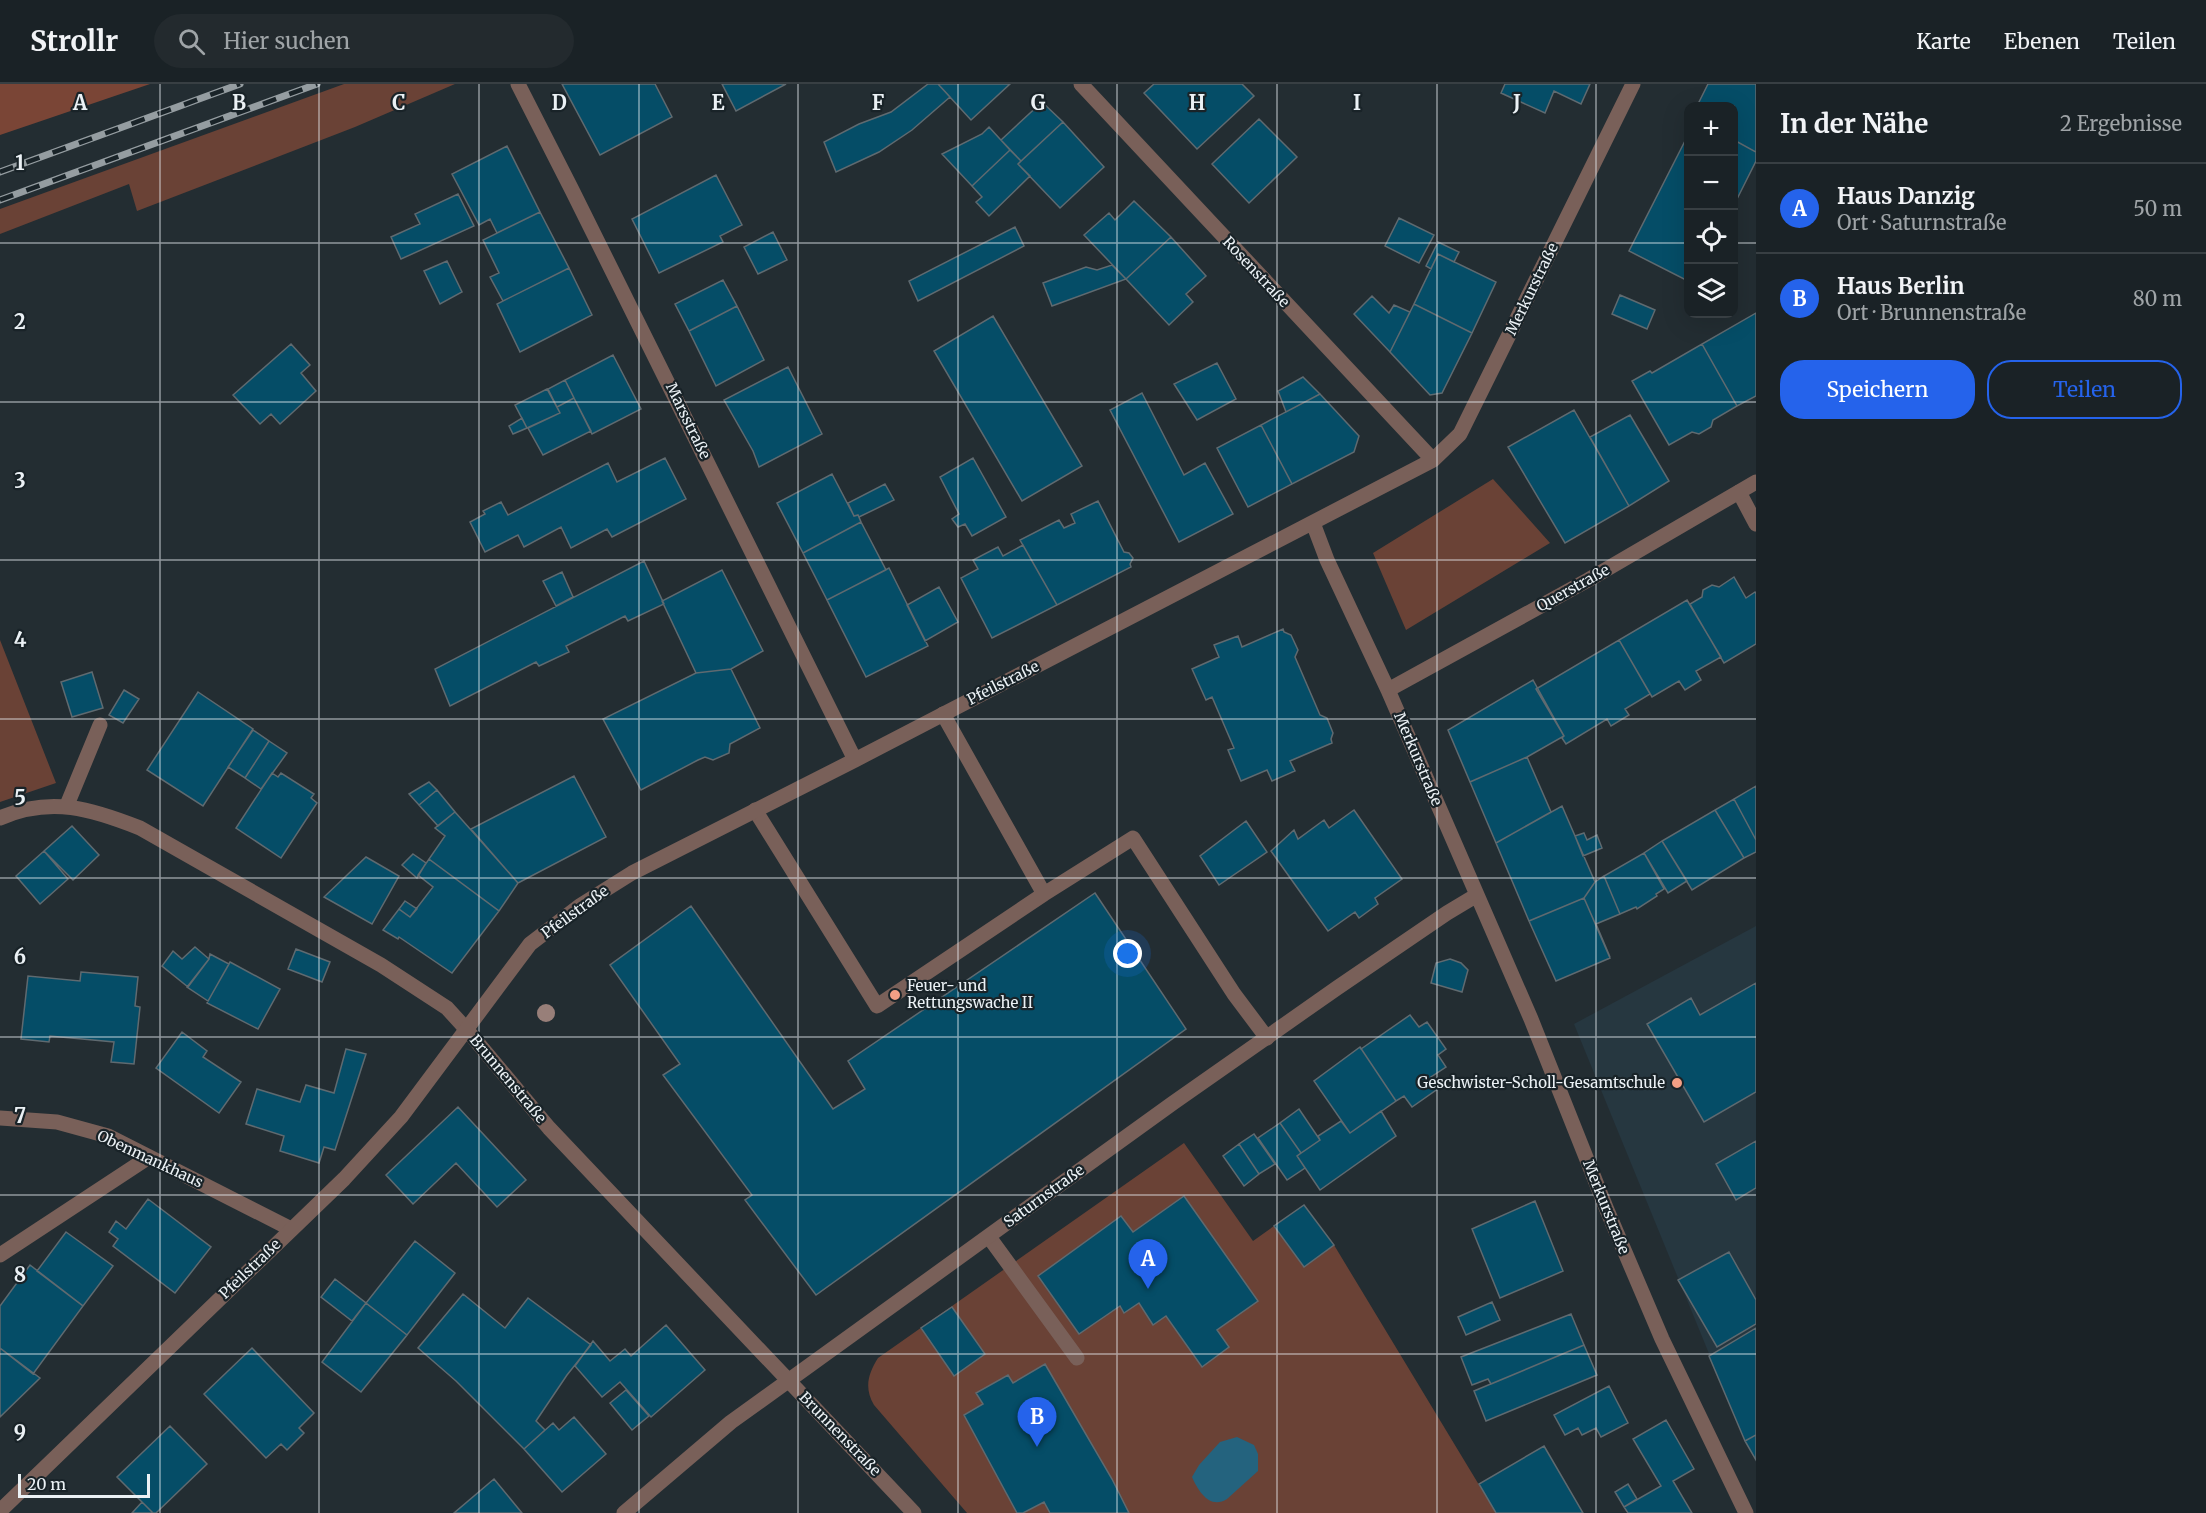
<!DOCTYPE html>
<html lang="de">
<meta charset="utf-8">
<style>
:root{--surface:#1a2226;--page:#232a2e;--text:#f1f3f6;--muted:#9fa4a7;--line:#383f43;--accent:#2563eb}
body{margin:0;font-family:Merriweather,serif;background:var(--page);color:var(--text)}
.controls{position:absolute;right:18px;top:18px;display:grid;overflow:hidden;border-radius:12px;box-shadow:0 6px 24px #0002}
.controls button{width:54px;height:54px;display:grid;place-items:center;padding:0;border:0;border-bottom:2px solid var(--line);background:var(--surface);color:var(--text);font:30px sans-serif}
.scale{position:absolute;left:18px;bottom:15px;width:132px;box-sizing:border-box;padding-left:6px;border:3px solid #ebf1f5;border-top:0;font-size:16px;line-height:21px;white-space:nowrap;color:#ebf1f5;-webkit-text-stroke:4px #192328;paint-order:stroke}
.you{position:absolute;left:1128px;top:870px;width:21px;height:21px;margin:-15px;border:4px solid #fff;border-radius:50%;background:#1a73e8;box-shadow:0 0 0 9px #1a73e833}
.badge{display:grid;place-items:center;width:39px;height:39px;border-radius:50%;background:var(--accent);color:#fff;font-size:20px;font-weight:700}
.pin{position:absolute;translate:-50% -50px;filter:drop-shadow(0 2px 3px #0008)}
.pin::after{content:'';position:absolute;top:32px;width:21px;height:18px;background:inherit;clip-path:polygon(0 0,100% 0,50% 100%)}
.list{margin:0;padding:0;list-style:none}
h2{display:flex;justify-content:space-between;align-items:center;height:78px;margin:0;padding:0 24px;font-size:26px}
h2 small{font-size:20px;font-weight:400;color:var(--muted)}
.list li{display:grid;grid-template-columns:39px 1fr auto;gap:18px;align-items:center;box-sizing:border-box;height:90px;padding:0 24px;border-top:2px solid var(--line)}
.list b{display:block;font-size:22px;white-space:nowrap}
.list p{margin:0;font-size:20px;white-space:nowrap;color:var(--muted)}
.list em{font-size:20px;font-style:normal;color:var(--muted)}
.actions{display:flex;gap:12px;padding:18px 24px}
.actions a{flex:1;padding:14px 0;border:2px solid var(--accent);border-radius:24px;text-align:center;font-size:21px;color:var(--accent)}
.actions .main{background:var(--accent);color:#fff}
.icon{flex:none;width:33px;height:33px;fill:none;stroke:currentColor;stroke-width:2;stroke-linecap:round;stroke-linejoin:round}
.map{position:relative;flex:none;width:1756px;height:1429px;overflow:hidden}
header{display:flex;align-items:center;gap:36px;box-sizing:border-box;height:84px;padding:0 30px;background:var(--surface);border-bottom:2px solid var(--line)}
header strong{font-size:28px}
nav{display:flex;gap:33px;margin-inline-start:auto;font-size:21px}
.search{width:420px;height:54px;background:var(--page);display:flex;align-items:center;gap:15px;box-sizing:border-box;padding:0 21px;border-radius:33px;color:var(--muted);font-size:22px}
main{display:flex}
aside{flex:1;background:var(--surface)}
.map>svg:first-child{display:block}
.built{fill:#263740}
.green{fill:#6a4236}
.forest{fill:#7a4536}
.water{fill:#24637e}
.building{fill:#054d67;stroke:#5f6a70;stroke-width:1.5}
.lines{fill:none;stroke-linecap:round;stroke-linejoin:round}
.service{stroke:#796059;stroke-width:15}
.minor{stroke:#796059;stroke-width:15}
.rail-casing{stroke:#959da1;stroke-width:7}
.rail{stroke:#192328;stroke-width:4.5;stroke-dasharray:14;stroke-linecap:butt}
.tree{fill:#987f79}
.grid{fill:none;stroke:#ebf1f5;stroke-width:1.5;stroke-opacity:0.55}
.poi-dot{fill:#f39f85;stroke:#192328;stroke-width:2}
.labels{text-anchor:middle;stroke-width:4.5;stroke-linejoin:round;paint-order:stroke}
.street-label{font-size:15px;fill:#ebf1f5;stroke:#192328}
.poi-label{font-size:15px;fill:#ebf1f5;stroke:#192328;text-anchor:start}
.grid-label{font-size:20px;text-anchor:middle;font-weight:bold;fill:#ebf1f5;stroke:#192328;stroke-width:4.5;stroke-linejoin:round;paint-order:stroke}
</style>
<header>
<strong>Strollr</strong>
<div class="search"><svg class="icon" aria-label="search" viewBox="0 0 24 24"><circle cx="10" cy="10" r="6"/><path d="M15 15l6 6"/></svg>Hier suchen</div>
<nav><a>Karte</a><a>Ebenen</a><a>Teilen</a></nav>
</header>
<main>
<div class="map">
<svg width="1756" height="1429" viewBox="0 0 1756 1429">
<rect width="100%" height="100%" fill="#232d32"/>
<path class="built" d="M1756,842V1376L1745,1357L1710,1272L1574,940Z"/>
<path class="green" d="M344,0H455L355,43L137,127L129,100L0,150V125Z
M1493,395L1550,459L1406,546L1373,469Z
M0,556L56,699L0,718Z
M1184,1059L1253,1157L1274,1142L1304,1183L1334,1161L1496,1429H967L874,1321C864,1304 868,1290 878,1274Z"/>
<path class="forest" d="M0,0H150L0,51Z"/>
<path class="water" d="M1237,1353L1254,1361L1258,1370V1387L1227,1415C1210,1426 1198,1407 1192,1393L1199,1381L1220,1358Z"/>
<path class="building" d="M562,0H655L672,33L600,71Z
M722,0H786L736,27Z
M928,0H938L950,13L912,46L879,68L836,88L824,58L859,40L891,28Z
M938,0H1010L971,36Z
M1154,0H1242L1254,12L1197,65L1144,9Z
M1505,0H1590L1581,20L1554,7L1545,29L1501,9Z
M1708,0H1756V68L1734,56V22H1697Z
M1042,18L1063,38L1021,77L1001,56Z
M1259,35L1297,73L1249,119L1212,80Z
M1063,38L1104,83L1060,124L1018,80Z
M989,43L1010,66L972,102L942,70L982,50Z
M1688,51V197L1629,167Z
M1734,56L1756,68V77L1734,121Z
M507,62L540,128L497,149L490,135L479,141L452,90Z
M1010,66L1021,77L1018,80L1030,92L989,132L976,118L982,113L972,102Z
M716,91L742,141L720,152L723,158L659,189L632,135Z
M458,110L474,142L401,175L391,153L420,140L415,130Z
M1134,117L1171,153L1126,195L1084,151L1109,129L1115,136Z
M540,128L569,184L503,217L490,193L499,189L483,156Z
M1399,134L1434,151L1419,179L1385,162Z
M1015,143L1024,162L918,217L909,197Z
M773,148L787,176L758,190L744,163Z
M1171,153L1206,192L1186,210L1193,218L1169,241L1126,195Z
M1438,158L1459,168L1454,178L1438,170L1431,185L1426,182Z
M1438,170L1496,198L1472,249L1414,220Z
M447,177L462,208L440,220L424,187Z
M1112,181L1126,195L1052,222L1043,199L1086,183L1097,186Z
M569,184L592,231L520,268L497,220Z
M723,196L737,222L689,247L675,220Z
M1620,211L1655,226L1647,245L1612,230Z
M1372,212L1389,229L1394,221L1410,228L1390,268L1354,230Z
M1414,220L1472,249L1442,309L1430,311L1390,268Z
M737,222L764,276L716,302L689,247Z
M1756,229V312L1737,322L1702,260Z
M993,232L1082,382L1022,417L934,267Z
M291,260L310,281L301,289L316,307L280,340L271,330L260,340L233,311Z
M1702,260L1737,322L1713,336L1711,343L1699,350L1692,348L1669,361L1632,297L1650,287L1652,289Z
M613,271L641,325L592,350L565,296Z
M1217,279L1236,315L1197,336L1174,300Z
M788,283L822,350L759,383L753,367L724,316Z
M1303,293L1320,310L1286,328L1278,307Z
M565,296L574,314L557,323L548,305Z
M547,305L560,329L527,344L515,321Z
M1142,309L1184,391L1205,379L1233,430L1179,458L1110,326Z
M1320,310L1359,352L1354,368L1292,400L1261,341Z
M574,314L591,347L543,371L528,344L560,329L557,323Z
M1574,326L1629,422L1565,459L1508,363Z
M1630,331L1669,397L1629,422L1590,353Z
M522,334L527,344L513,350L509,342Z
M1261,341L1292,400L1248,423L1217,364Z
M665,374L686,415L612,453L607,445L571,464L561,443L524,463L518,451L485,468L470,438L485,430L483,427L501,418L508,431L608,379L617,398Z
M973,374L1006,433L972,452L965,440L958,443L952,435L959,430L940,393Z
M832,390L854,432L858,431L861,438L803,469L777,419Z
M885,400L894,416L859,433L858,431L854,432L848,419Z
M1098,417L1124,468L1129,469L1133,474L1130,480L1131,483L1057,521L1020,456L1059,436L1064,444L1075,439L1071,430Z
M861,438L886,486L827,516L803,469Z
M1023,461L1057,521L992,554L961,494L978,485L973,476L998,463L1003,472Z
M644,477L664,520L628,537L625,532L566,562L569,568L539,582L536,578L450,622L435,585Z
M889,484L928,562L866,593L827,516Z
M722,486L763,567L731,585L696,589L662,517Z
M562,488L573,513L556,522L543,497Z
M1734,493L1746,514L1755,508L1756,510V560L1724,579L1690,520L1702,513L1703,506L1712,501L1719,503Z
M939,503L958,538L925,557L907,521Z
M1687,516L1721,573L1696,587L1701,596L1685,606L1679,597L1652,613L1619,556Z
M1283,545L1284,548L1291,551L1298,566L1295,573L1320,631L1327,634L1333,649L1331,655L1332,659L1290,677L1295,687L1272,697L1267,686L1241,697L1228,666L1234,664L1212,613L1206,616L1192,585L1219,573L1214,561L1238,552L1242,563Z
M1619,556L1650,610L1625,625L1629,631L1611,642L1607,635L1566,660L1562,654L1564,652L1536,605Z
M731,585L760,644L730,660L729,669L713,676L705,673L698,676L641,706L603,635L696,589Z
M92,588L103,624L72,633L61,598Z
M1533,596L1564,652L1527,673L1470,698L1448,646Z
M124,606L139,615L123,639L109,631Z
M198,608L253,645L203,722L147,686Z
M253,646L269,657L245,694L228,683Z
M269,657L287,669L261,705L245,694Z
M1527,673L1551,728L1496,759L1470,698Z
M272,689L278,693L281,689L314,710L311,714L317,719L281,774L236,744Z
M574,692L606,753L518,799L471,745Z
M429,698L437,706L419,721L409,710Z
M1756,702V756L1734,715Z
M437,706L455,728L438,742L419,721Z
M1734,715L1756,756V768L1744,774L1715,726Z
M1562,722L1595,798L1584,814L1529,837L1496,759Z
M1354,726L1402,795L1375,814L1378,820L1359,834L1355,828L1328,847L1271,767L1294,746L1298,755L1324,736L1329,744Z
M1715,726L1744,774L1692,806L1662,757Z
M455,728L518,799L499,827L429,775L445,752L435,744Z
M1246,737L1267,768L1219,801L1200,772Z
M72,742L99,771L73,796L44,767Z
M1584,749L1587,756L1597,751L1602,764L1583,772L1575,752Z
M1662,757L1687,797L1668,809L1644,769Z
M44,767L68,795L40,820L16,792Z
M1644,769L1664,805L1656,810L1657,812L1637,825L1636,823L1620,830L1604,792Z
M413,770L426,779L417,794L402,781Z
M366,773L399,792L372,840L324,813Z
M429,775L499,827L452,889L399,853L398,855L383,846L399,825L410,833L433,803L418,791Z
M1604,792L1620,830L1596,840L1610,873L1584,814L1595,798Z
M1095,809L1186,945L816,1211L745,1116L752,1111L663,991L680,980L610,881L691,822L833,1025L865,1005L848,977Z
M1584,814L1610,874L1556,897L1529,837Z
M405,817L417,825L410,833L399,825Z
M195,863L209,875L188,903L162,882L173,867L182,875Z
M296,865L330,878L322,898L288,885Z
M210,870L229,880L208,917L187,903L209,875Z
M1450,875L1461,879L1468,886L1462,908L1431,899L1436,879Z
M230,878L280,905L258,945L207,919Z
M81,888L138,893L135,922L140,923L134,980L111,978L114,958L50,952L49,958L21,955L28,892L80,897Z
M1756,899V1008L1704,1038L1647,940L1691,914L1700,931Z
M1410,931L1419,943L1427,938L1446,965L1438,971L1446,983L1431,993L1439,1004L1412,1023L1404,1012L1396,1017L1360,963L1361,965Z
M182,948L207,967L203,973L241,998L219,1029L156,984Z
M1360,963L1396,1017L1350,1049L1314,997Z
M346,965L366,970L335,1066L324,1063L319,1079L280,1067L284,1052L246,1040L257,1005L300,1018L306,1001L334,1009Z
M458,1023L526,1096L497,1123L456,1079L413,1120L386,1091Z
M1299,1025L1320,1056L1301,1069L1280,1039Z
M1381,1027L1396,1052L1320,1106L1297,1072L1320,1056L1318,1052L1341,1037L1350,1049Z
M1280,1039L1301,1069L1297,1072L1305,1084L1287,1096L1258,1054Z
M1254,1050L1275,1080L1259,1090L1239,1060Z
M1756,1057V1104L1736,1116L1716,1080Z
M1239,1060L1259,1090L1244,1102L1223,1072Z
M1184,1112L1258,1217L1217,1246L1229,1263L1202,1283L1166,1232L1153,1241L1139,1219L1124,1229L1120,1222L1079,1250L1038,1192L1121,1132L1133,1148Z
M148,1115L211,1163L175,1209L113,1162L118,1155L109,1148L116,1137L126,1145Z
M1535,1117L1563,1187L1500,1214L1472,1145Z
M1304,1121L1334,1161L1304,1183L1274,1142Z
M66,1148L113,1182L83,1222L37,1187Z
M415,1157L455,1189L407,1251L366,1219Z
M1729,1168L1756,1216V1240L1717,1263L1678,1196Z
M30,1181L83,1222L33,1290L0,1264V1222Z
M335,1195L366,1219L352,1237L321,1213Z
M463,1210L505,1244L528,1214L591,1261L567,1291L536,1337L545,1346L524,1365L456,1297L418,1264Z
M1492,1218L1500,1236L1466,1251L1458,1233Z
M366,1219L407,1251L361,1308L322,1278Z
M952,1223L985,1270L954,1292L921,1244Z
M1571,1230L1584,1261L1491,1300L1488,1295L1472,1301L1461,1273Z
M666,1241L705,1286L651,1333L620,1298L602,1313L575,1282L593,1257L610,1277L625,1265L631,1272Z
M1756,1244V1351L1745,1357L1709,1272Z
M1584,1261L1597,1291L1486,1337L1474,1307Z
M0,1264L40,1294L0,1333Z
M252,1264L314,1329L299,1344L304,1349L287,1366L281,1360L266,1374L204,1310Z
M1045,1280L1112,1395L1129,1429H1050L1044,1418L1023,1429H1017L964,1331L983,1320L976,1309L1008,1291L1013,1299Z
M1609,1302L1628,1339L1601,1353L1596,1344L1582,1351L1578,1344L1565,1351L1554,1331Z
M626,1306L649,1332L632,1346L610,1319Z
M574,1333L606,1370L562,1408L524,1365L553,1339L559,1346Z
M1666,1336L1694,1385L1673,1397L1692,1429H1628L1624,1423L1661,1402L1633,1355Z
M170,1342L207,1380L156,1429H153L117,1393Z
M1756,1351V1376L1745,1357Z
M1544,1362L1583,1429H1496L1479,1400Z
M494,1395L522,1429H454Z
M1628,1400L1637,1415L1624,1423L1615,1408Z
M142,1418L153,1429H132Z"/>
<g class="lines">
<path class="service" d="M1739,408L1756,440
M943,630L1044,810
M67,721L100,641
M755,726L877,922L1044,810L1133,754L1234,910L1267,954
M0,734C51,712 92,725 140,744L381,881L447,924L467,946
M0,1034L57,1038L108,1052L291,1145
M989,1153L1077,1274
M0,1171L149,1073"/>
<path class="minor" d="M518,0L572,106L855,676
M1081,0L1433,376
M1313,439L1327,476L1388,606L1531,935L1607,1126L1662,1255L1746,1429
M1388,606L1588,496L1756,398
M467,946L549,1044L914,1429
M0,1427L344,1095L401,1033L530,860L581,821L632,789L855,676L1433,376L1460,350L1633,0
M624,1429L731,1338L1173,1019L1337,904L1447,829L1477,811"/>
<defs>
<path id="rail" d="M0,88L240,0
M0,116L317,0"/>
</defs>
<use href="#rail" class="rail-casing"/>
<use href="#rail" class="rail"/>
</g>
<circle class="tree" cx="546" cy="929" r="9"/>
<path class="grid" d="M160,0V1429M319,0V1429M479,0V1429M639,0V1429M798,0V1429M958,0V1429M1117,0V1429M1277,0V1429M1437,0V1429M1596,0V1429M0,159H1688M1734,159H1756M0,318H1756M0,476H1756M0,635H1756M0,794H1756M0,953H1756M0,1111H1756M0,1270H1756"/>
<g class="poi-dot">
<circle cx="895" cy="911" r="6"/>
<circle cx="1677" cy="999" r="6"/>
</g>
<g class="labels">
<g class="street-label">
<text transform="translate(1256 188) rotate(47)" y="5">Rosenstraße</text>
<text transform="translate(1532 205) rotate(-64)" y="5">Merkurstraße</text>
<text transform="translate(688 337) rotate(64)" y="5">Marsstraße</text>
<text transform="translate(1573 504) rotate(-29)" y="5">Querstraße</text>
<text transform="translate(1003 599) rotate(-27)" y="5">Pfeilstraße</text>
<text transform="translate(1418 675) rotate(67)" y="5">Merkurstraße</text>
<text transform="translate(575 828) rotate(-36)" y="5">Pfeilstraße</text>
<text transform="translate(508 995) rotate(50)" y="5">Brunnenstraße</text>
<text transform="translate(150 1075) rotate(25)" y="5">Obenmankhaus</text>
<text transform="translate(1044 1112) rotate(-36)" y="5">Saturnstraße</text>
<text transform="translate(1606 1123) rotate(68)" y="5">Merkurstraße</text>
<text transform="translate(250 1185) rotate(-44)" y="5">Pfeilstraße</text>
<text transform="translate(840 1350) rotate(46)" y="5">Brunnenstraße</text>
</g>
<g class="poi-label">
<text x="907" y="907">Feuer- und<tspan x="907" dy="17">Rettungswache II</tspan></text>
<text x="1665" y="1004" text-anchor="end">Geschwister-Scholl-Gesamtschule</text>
</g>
</g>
<g class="grid-label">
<text x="80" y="26">A</text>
<text x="239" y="26">B</text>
<text x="399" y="26">C</text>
<text x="559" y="26">D</text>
<text x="718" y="26">E</text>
<text x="878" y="26">F</text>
<text x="1038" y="26">G</text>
<text x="1197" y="26">H</text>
<text x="1357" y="26">I</text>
<text x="1517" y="26">J</text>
<text x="20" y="86">1</text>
<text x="20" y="245">2</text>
<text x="20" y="404">3</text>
<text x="20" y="563">4</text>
<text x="20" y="721">5</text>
<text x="20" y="880">6</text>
<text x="20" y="1039">7</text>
<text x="20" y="1198">8</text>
<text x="20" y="1356">9</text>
</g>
</svg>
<div class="controls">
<button>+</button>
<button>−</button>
<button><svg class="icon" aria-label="locate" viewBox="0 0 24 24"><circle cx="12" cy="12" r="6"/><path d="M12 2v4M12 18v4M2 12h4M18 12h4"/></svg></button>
<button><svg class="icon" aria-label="layers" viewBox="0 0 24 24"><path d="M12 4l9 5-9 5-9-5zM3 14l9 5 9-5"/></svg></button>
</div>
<div class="scale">20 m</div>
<div class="you"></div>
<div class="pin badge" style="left:1148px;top:1205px">A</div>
<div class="pin badge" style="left:1037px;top:1363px">B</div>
</div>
<aside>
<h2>In der Nähe<small>2 Ergebnisse</small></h2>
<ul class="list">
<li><span class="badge">A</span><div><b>Haus Danzig</b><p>Ort · Saturnstraße</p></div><em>50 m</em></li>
<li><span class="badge">B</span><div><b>Haus Berlin</b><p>Ort · Brunnenstraße</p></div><em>80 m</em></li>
</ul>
<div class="actions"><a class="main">Speichern</a><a>Teilen</a></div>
</aside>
</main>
